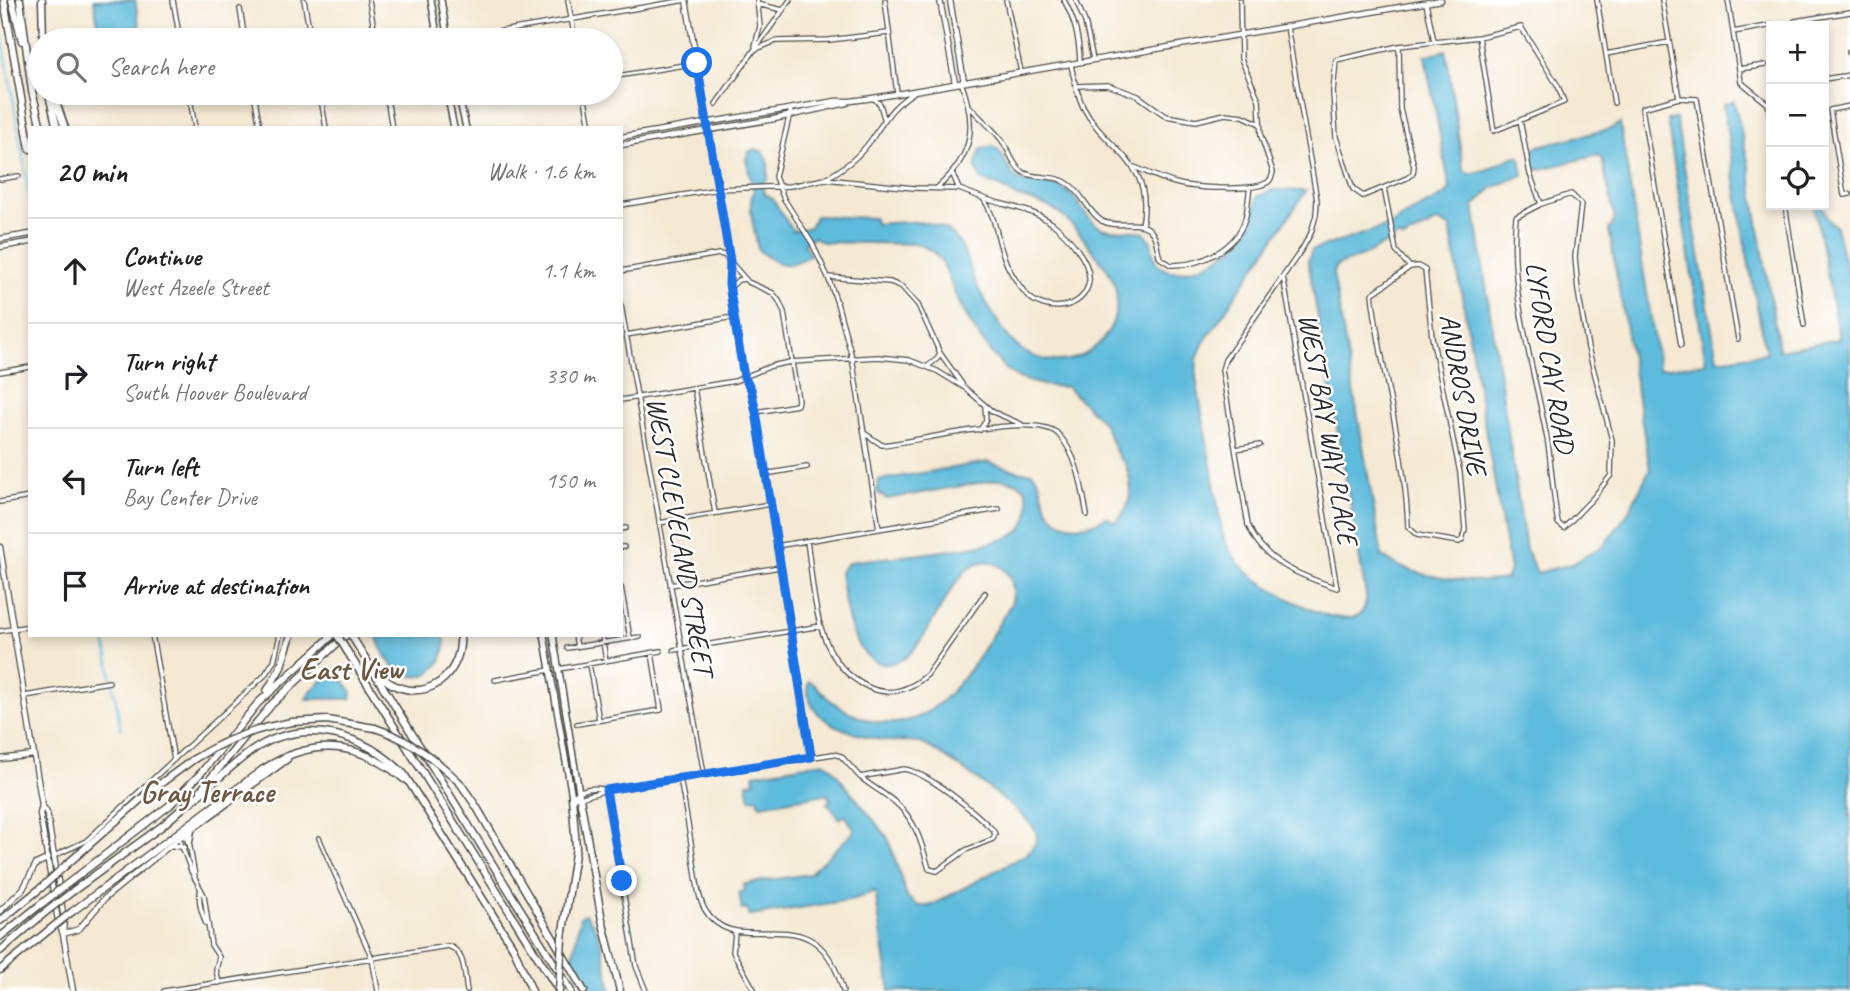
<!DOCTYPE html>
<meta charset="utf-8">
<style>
:root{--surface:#fff;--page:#f2f2f2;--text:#202124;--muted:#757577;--line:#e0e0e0}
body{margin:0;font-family:Caveat,sans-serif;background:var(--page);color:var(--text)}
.controls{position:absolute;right:21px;top:21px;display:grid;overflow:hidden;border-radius:0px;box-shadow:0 4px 10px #0003}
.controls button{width:63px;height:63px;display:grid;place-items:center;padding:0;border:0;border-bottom:2px solid var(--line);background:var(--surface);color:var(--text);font:35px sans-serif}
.stop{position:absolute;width:21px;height:21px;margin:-16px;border:5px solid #1a73e8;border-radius:50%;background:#fff}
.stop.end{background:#1a73e8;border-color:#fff;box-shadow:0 2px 7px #0008}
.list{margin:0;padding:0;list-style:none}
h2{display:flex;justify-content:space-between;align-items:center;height:91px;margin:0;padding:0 28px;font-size:30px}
h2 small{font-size:23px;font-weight:400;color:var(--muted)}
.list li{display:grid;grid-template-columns:46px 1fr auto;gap:21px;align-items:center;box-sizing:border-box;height:105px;padding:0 28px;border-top:2px solid var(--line)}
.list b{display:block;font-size:26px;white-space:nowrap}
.list p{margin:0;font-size:23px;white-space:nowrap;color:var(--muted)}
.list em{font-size:23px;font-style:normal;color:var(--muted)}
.icon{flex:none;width:38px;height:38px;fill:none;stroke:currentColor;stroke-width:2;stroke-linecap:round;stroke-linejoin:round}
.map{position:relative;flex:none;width:1850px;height:991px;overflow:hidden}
.search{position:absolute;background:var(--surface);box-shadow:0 4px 10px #0003;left:28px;top:28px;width:595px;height:77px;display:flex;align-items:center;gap:18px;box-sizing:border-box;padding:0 24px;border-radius:38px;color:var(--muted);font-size:26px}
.panel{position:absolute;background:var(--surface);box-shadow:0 4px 10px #0003;left:28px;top:126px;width:595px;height:511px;border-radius:0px}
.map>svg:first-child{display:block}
.water{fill:#5ebbdc;stroke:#447384;stroke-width:2;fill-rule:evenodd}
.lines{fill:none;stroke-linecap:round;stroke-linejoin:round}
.stream{stroke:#5ebbdc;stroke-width:2}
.street-casing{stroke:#494844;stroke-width:6}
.secondary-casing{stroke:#494844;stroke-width:7}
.primary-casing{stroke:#494844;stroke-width:8}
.highway-casing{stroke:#494844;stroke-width:9}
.street{stroke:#fff;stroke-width:3.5}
.secondary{stroke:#fff;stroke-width:4.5}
.primary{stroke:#fff;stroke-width:5}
.highway{stroke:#fff;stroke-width:6}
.highway-bridge-casing{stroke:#494844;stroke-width:9;stroke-linecap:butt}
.highway-bridge{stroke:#fff;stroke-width:6}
.route{stroke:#1a73e8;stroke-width:9}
.labels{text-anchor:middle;stroke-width:5;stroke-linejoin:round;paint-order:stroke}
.street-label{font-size:28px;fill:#2b2b2b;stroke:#fff}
.neighbourhood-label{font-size:30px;font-weight:bold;fill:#6c5842;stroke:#fff}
</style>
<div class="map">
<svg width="1850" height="991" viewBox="0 0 1850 991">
<rect width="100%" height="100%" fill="#fff"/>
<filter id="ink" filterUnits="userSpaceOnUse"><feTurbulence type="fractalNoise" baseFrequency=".0143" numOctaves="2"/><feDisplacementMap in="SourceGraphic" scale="14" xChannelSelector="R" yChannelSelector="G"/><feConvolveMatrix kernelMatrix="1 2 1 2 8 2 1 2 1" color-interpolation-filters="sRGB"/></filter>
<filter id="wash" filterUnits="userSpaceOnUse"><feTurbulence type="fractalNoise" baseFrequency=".00686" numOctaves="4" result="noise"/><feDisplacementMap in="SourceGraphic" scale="28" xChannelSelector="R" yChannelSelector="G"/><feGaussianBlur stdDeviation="1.57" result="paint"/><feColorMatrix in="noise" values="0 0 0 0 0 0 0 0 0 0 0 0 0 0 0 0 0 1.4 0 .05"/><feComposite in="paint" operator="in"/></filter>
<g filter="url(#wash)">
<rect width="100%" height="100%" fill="#f5e9d4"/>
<path class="water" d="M94,0H135L142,40H100Z
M1446,50L1463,169L1469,174L1488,169L1515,156L1520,157L1523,175L1492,188L1474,206L1526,550L1537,573L1572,564L1603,546L1628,513L1650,469L1609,230L1615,220L1602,159L1598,155L1538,170L1533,164L1534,150L1539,146L1610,129L1620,123L1659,369L1706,363L1667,120L1676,119L1717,360L1766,353L1745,244L1723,105L1734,101L1748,161L1779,350L1839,339L1814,205H1822L1827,218L1836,227L1850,283V991H890L875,891L855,899L749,916L747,909L742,910L739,892L745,891L744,884L809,874L853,833L854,829L845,815L840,819L827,803L831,800L826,794L760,805L758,798L750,799L747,783L755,781L754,774L823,762L830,766L888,838L907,897L918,906H930L936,903L1027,854L1037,841C1037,837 1037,834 1035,830C1026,813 940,750 920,743C910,740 898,742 888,741C863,737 819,726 810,701C808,694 806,687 809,681C817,685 822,693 829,699C837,705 847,712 857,716C935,750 977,657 1011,604C1022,574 989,547 966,571C945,593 934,624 915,648C908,657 900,663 889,664C850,666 844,599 840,572L848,563L855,561C888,557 995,549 1017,533C1031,522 1031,503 1025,488L1018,483L1001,479L887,499L877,492L879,480L988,462L1021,472H1032C1042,481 1041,491 1045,503C1055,531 1085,530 1106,517L1116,522C1134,503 1134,484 1124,461L1119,458L1103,422L1067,387C1051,387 1034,384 1019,378C996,367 968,321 957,298C945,273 948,256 918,244L821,242L814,237L806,241L804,245L810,255C787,269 779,267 758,250C756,234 746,205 754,192L746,159L749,152L755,149C771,153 769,166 767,180L762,183L764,194L772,198L793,231L810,227L815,216L874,218L875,224C896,223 923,218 943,228C964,239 966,261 975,281C979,291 985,300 990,309C1006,337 1021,360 1058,361C1099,361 1129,316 1112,278C1106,265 1070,220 1058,212C1045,203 1028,201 1014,195C1009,193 1005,189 1000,187C993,183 987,184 981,179L975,166L981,149L993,146C1006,154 1005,166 1014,176C1027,188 1045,180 1060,187C1079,195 1083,220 1102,228C1115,234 1132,227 1144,233C1156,240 1149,258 1159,266C1181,283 1231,255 1244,236C1252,225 1254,208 1258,196L1273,190L1306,191L1203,344L1197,359L1196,378L1223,536C1228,548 1234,559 1243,568C1260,585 1369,654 1366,595L1308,260L1312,250L1394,224L1400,218L1445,195L1450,189L1425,56ZM1438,221L1450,227L1510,570L1506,579C1474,585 1408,577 1382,556L1333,273L1336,266L1367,254L1399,236L1403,239Z
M376,635H444C450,661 427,687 401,672C389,666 380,648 376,635Z
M335,669L339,671L342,679L352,692L351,699H306L312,690Z
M585,914C603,931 606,967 611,991H588L572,961L580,917Z"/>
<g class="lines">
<path class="stream" d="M2,34L30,199
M104,635L121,730"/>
</g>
</g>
<g filter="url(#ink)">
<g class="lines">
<defs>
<path id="street" d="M173,0L180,40
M304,0L311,40
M369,0L376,40
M568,0L575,40
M885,0L897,93
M1006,0L1021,72
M1064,0C1075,21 1079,38 1080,61
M1076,0L1085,22L1093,59
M1597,0L1614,103
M1662,0L1679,98
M1728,0L1741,82L1768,104L1771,124
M1426,3L1434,41
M757,4L783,10
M240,9L245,40
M1795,21L1850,12
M1733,32L1773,25
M449,40L686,0
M755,46L760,26L757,0
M1399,46L1400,109L1414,166L1413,173L1407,178L1363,196L1353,189L1336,137L1333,92L1336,60L1399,46L1479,37L1521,27L1558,86L1564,102L1494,131L1479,37
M754,50L776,41L829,40L888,33
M1849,52L1850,55
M1606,54L1669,42
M1071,65C1074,79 1077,94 1083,107C1107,153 1155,160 1142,225
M1739,69L1765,65
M611,77L697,63
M1824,79L1850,75
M1076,86L1108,85L1138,96L1166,116L1196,121L1225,114L1243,116L1258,123
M189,93L195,128
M254,93L260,128
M320,93L326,128
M386,93L392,128
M584,93L590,128
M96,98L128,93
M874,99L880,104L884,118
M460,101L512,93
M716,104L790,0
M1850,106L1830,110L1844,195L1850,194
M970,107C980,118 991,127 1000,138C1008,147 1011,162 1020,170C1030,179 1049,175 1061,180C1082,188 1085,210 1102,221C1117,229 1137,219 1149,229C1158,237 1156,248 1160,258L1171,265C1201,266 1236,249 1245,219C1248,209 1248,197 1250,187
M791,109L775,177L784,199L812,243L828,277L837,303L852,357L879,529
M1520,120L1530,174L1541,204
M707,122L730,261L729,284L734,317L744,377L751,389L756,412L812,757
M1134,167C1147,172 1161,179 1175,183C1192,188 1254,192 1268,182C1272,179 1272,176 1273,172L1261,136L1259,100L1241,59L1240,0
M953,175L959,189
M0,179L19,176
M825,179C845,168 863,154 875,134C888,115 893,106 913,93
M938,187C974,155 977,125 961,82
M1384,188L1396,251L1410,267
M1571,194L1581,204L1575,257L1578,291L1588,348L1612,440L1611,475L1593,498L1564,528L1558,523C1553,497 1552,470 1548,444C1535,369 1508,293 1516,217L1541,204Z
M983,198C1005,206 1033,209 1053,224C1067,235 1091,261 1089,281C1085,311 1044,314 1026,294C1018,284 1008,270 1004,257C996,236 996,217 983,198Z
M621,205L719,189L790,186L825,179L914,188L959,189L983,198
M1785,205L1804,325
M1418,266L1425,270L1432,337L1460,473L1465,529L1462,540L1459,542L1417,535L1408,527C1405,448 1381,373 1372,294L1410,267Z
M621,271L719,254L724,255L748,282L773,293L779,301L784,312L798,400L797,405L756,412
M1283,276L1337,588C1301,576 1264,563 1248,525L1222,370L1225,360L1302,249L1311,233L1316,215L1317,200L1287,27
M828,277L890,282L902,287L918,305L940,353L962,384
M731,287L738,280L745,279
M621,305L704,774
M626,335L734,317
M1681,345L1642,108L1679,98L1697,99L1738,339
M928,366L937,359L940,353
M0,372L30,367
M694,388L715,513
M621,400L735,381L771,366L790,362L878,357L909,360L937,371L965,388L993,412L1021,424
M980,430L986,420L985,406
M864,433L882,445C917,442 1034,411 1058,434C1078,455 1082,488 1087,515
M1236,449L1260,445
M765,474L807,467
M0,502L30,497
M659,523L770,504
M621,529L626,528
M807,541C815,593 813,661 868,687C889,697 910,690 927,675L985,593
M776,546L999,509
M621,547H624
M670,585L780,567
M621,587L630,638
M0,631L30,626
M152,635L174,760
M575,635L577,647
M602,635L606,661
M567,648L640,637
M674,650L821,626
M589,664L599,720
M559,669L661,651
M495,680L550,670
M25,696L109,682
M577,724L661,710L652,653
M904,769C929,773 975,812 993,830L995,834L993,839L966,850L937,871L929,869C922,845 917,822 897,804C886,794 872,787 860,777Z
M680,778C685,806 690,834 694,863C697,878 697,896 705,910C738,965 816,887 843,991
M606,790L636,966L646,991
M572,797L580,798L606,790L833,754L841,756L860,777
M573,797C581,788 592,787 604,789
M183,835L189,842L195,876
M179,838L191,871L204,895L211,945L219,957L216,970L219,983
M319,838L372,958L378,991
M54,856L86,841L264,676L274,661L280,635
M201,889C197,902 202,912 206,924
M735,933L733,952L755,991
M164,991L448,946C466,951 464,975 467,991"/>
<path id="secondary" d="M686,0L707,122
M940,0L955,83
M950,0L964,82
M621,137L836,101H851L873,98L1441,0
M621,145L774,119L847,103
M0,239L30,234
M0,247L30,242
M0,547L42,805L40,814L58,921L63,934L73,991
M0,759L33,755
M42,805L47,813L64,919L63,933
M170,845L184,847
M0,911L23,889L36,864L47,859
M63,934L79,929L105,898L183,835"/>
<path id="primary" d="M431,0L438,40
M441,0L448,40
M447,93L454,128
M458,93L466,128
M544,635L572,797
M553,635L580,798"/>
<path id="highway" d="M4,0L30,149
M12,0L22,41
M20,0L32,91L41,128
M42,0L43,40
M53,93L65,128
M50,99L57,128
M351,635L571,991
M347,651L559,991
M374,669C382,677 390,685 401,688C435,699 463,668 460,635
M267,691L280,669L291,635
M292,722L327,720L375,728
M460,783L476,806L584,991
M201,790L272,704L346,635
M580,798L602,920L620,991
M184,807C209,789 230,765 256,748C305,717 365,734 404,774L513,947L532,991
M183,835L287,759
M189,842L191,830
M65,866L149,792L194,759
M71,881L170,805L201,773L258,703L333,635
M73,891L162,826L186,805
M73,911L262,770C311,737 359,741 404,779
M0,921L42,887
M0,937L41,904
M562,938L576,847L572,797
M0,951L42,915
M0,970L49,930"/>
</defs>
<use href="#street" class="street-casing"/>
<use href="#secondary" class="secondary-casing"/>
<use href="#primary" class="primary-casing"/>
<use href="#highway" class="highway-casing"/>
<use href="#street" class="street"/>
<use href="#secondary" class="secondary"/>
<use href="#primary" class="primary"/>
<use href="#highway" class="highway"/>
<defs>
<path id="highway-bridge" d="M337,635L347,651
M375,728C408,739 435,758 460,783
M194,759C224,740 257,728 292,722
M42,887L65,866
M41,904L71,881
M42,915L73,891
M49,930L73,911
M559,991L562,938"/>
</defs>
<use href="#highway-bridge" class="highway-bridge-casing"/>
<use href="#highway-bridge" class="highway-bridge"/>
</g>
</g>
<g class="lines" filter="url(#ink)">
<path class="route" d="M622,881L606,790L811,757L756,412L751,389L744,377L734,317L729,284L730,261L697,63"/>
</g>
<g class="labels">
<g class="street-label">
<text transform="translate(1551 357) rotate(81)" y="10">LYFORD CAY ROAD</text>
<text transform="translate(1464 394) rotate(80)" y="10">ANDROS DRIVE</text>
<text transform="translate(1329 429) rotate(80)" y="10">WEST BAY WAY PLACE</text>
<text transform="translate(681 536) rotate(80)" y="10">WEST CLEVELAND STREET</text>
</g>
<g class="neighbourhood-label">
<text x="351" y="679">East View</text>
<text x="207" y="802">Gray Terrace</text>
</g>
</g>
</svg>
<div class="controls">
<button>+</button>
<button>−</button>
<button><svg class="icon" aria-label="locate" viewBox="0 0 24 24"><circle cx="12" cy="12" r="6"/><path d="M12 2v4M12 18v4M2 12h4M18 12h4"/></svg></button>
</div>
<div class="stop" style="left:697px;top:63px"></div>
<div class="stop end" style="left:622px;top:881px"></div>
<div class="search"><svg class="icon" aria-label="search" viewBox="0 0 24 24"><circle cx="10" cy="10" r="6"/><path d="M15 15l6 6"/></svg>Search here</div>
<section class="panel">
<h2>20 min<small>Walk · 1.6 km</small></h2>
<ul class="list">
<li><svg class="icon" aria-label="ahead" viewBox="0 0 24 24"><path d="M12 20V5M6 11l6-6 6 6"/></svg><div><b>Continue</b><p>West Azeele Street</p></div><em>1.1 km</em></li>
<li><svg class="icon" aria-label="right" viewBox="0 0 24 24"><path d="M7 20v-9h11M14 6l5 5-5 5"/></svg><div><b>Turn right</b><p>South Hoover Boulevard</p></div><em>330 m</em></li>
<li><svg class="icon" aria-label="left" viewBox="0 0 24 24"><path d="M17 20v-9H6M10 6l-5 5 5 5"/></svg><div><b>Turn left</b><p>Bay Center Drive</p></div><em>150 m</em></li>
<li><svg class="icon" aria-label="arrive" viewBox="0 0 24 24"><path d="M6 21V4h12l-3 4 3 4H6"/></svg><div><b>Arrive at destination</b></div></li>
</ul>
</section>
</div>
